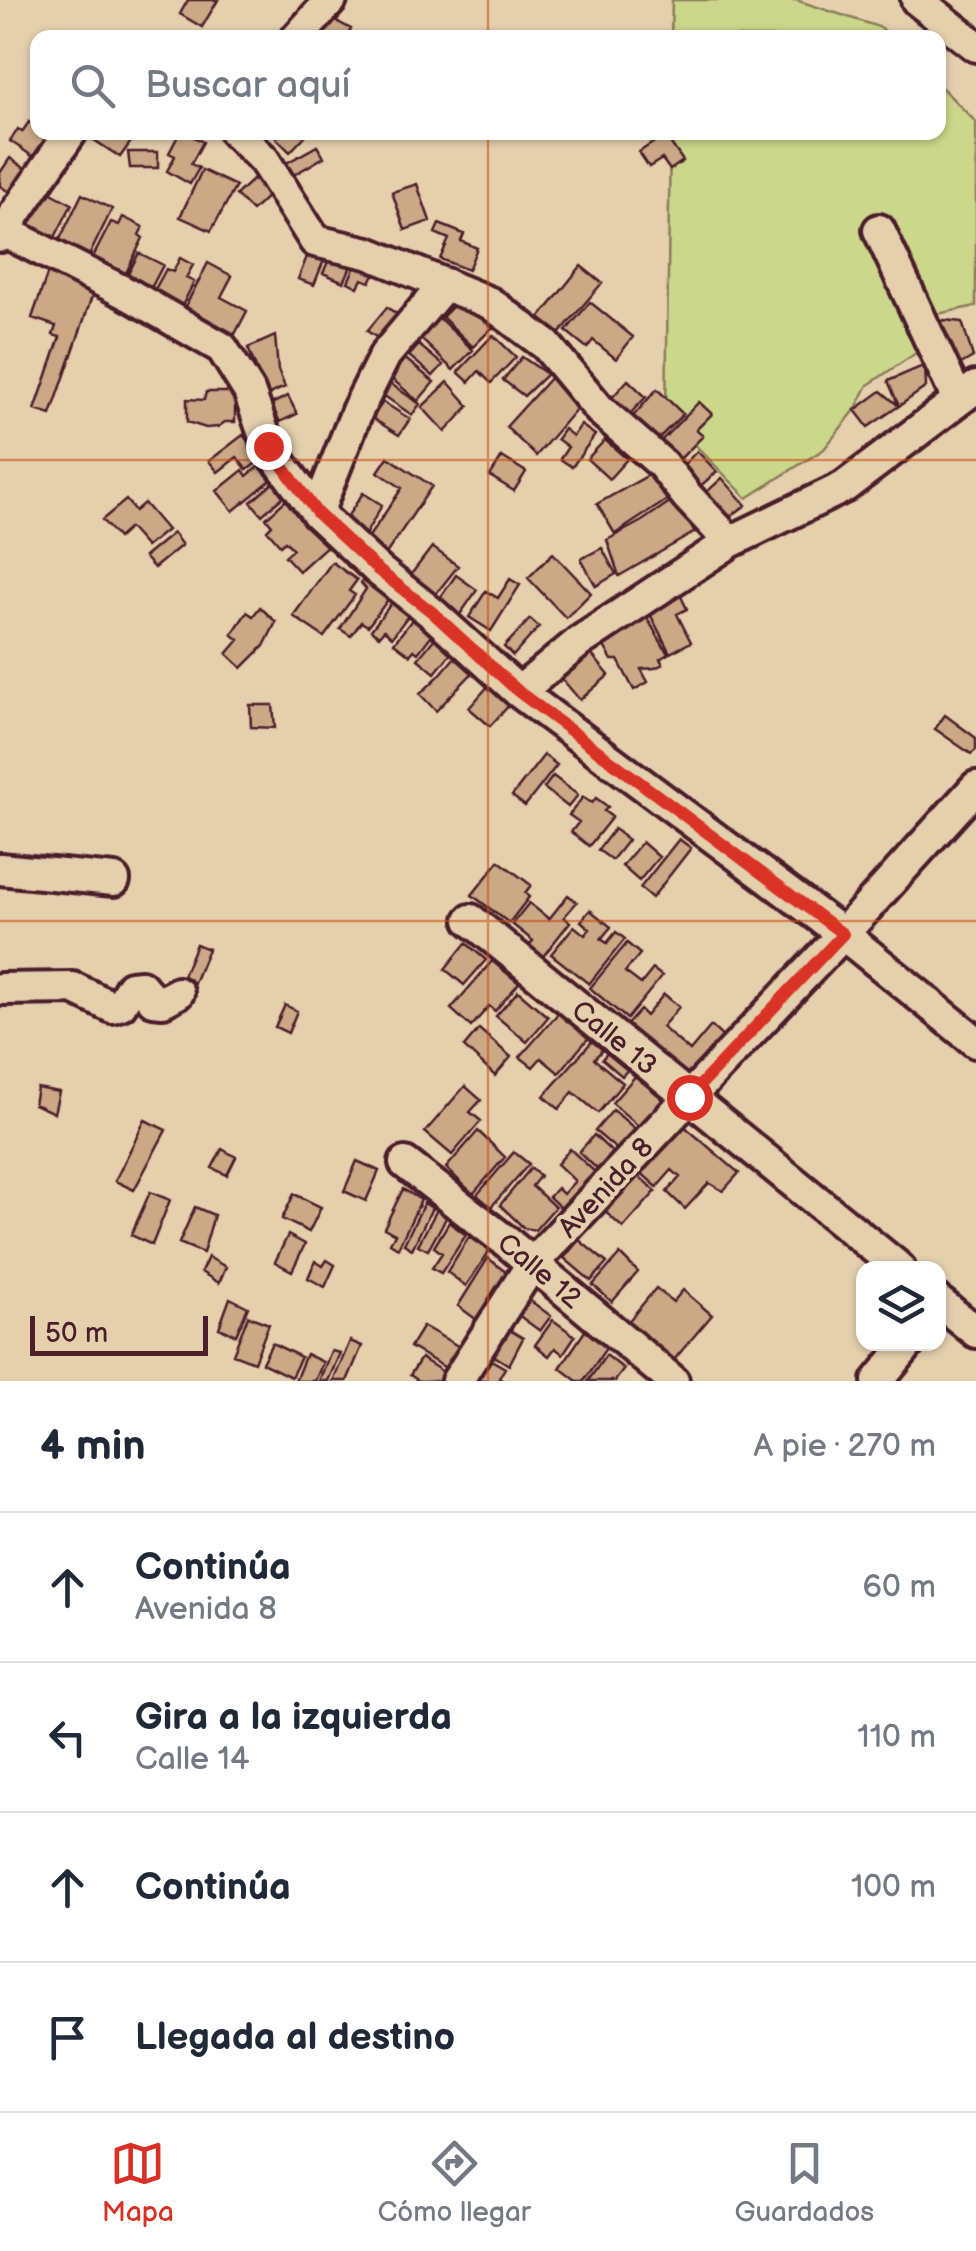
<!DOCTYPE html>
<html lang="es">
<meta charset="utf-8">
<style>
:root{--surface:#fff;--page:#f6f6f7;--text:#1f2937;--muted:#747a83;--line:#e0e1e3;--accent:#d93025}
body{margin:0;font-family:"Balsamiq Sans",sans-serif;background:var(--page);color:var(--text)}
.controls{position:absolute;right:30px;bottom:30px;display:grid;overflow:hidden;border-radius:20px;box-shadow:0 2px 8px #0004}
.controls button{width:90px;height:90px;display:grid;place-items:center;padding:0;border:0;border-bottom:2px solid var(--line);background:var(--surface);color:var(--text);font:50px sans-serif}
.scale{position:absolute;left:30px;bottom:25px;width:178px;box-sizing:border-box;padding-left:10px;border:5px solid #4a1f2b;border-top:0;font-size:28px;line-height:35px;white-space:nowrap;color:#4a1f2b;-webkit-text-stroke:8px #e5d0ae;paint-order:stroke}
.stop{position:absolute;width:30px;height:30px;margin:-22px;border:8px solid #d93025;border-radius:50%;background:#fff}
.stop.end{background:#d93025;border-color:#fff;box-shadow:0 2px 10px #0008}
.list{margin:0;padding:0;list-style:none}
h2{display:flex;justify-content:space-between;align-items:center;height:130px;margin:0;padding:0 40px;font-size:42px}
h2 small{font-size:32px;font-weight:400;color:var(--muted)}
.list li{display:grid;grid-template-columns:65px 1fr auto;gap:30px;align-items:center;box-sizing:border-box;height:150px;padding:0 40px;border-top:2px solid var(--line)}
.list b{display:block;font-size:38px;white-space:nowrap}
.list p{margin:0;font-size:32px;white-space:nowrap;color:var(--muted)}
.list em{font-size:32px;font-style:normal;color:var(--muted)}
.icon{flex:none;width:55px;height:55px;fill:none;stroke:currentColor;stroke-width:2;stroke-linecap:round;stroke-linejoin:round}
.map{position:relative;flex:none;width:976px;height:1381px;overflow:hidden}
.search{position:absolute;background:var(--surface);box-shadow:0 2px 8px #0004;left:30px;right:30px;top:30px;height:110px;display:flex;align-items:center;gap:25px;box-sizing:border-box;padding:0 35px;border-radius:20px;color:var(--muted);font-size:38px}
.sheet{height:730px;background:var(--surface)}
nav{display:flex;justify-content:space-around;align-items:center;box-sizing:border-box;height:140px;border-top:2px solid var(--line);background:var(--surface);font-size:28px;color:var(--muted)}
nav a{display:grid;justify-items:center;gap:5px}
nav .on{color:var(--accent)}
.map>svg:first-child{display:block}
.green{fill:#cbd78a;stroke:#8a7b5a;stroke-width:2.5}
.building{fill:#cba987;stroke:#4a1f2b;stroke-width:2.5}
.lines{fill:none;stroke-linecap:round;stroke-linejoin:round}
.minor-casing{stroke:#4a1f2b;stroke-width:38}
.minor{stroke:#e5d0ae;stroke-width:30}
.route{stroke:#d93025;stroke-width:12}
.grid{fill:none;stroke:#c84d12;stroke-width:2.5;stroke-opacity:0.55}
.labels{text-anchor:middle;stroke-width:8;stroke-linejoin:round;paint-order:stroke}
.street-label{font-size:28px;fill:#4a1f2b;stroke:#e5d0ae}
</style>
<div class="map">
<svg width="976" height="1381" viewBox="0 0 976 1381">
<rect width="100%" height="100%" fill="#e5d0ae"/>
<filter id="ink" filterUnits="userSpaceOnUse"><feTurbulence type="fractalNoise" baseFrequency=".01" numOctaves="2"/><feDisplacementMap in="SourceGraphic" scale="20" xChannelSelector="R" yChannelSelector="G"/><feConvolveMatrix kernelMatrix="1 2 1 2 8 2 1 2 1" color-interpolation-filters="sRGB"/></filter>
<g filter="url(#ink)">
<path class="green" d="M672,0H796L882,28L891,37H671Z
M939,85L976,122V306L937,314L916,353L868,385L855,410L824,449L747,498L666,415L670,133L938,132Z"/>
<path class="building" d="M188,0H218L202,27L180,14Z
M325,15L351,29L346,38H314Z
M29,122L38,127V132H45L53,138L38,160L10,141L18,129L22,132Z
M90,132H138L120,157L88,136Z
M180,132H185L203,142L191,164L199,168L190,184L167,171L175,156L169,153Z
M282,132H301L305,136L290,152L276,138Z
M665,135L683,161L670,170L662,159L649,167L639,152Z
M317,146L324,157L290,177L283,165Z
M128,152H158V168H130Z
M10,158L30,172L14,195L0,186V173Z
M202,170L236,186L211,231L180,217Z
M255,177L271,193L252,211L236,195Z
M417,184L430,221L405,230L392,192Z
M46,190L72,204L52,243L25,228Z
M82,194L112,209L87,260L57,245Z
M123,217L143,227L139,235L143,238L125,275L92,259L111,222L119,225Z
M439,224L464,234L461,241L477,248L468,270L440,259L449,239L435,233Z
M139,253L163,265L150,290L126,278Z
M308,254L324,260L314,285L298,279Z
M330,257L351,266L344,282L323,273Z
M180,258L193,265L186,278L194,282L182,306L154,291L166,269L173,272Z
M208,263L232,276L221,297L247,311L235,334L185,307Z
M356,264L375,272L370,282L362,279L358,287L348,282Z
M50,266L97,282L51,415L35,410L60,337L53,335L56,326L32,318Z
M581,266L602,283L559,334L538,320Z
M457,302L468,303L493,327L473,347L442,317Z
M590,302L633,337L616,359L593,340L587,348L566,331Z
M387,307L403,319L385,343L367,331Z
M438,317L473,350L453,370L419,337Z
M944,320L962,322L973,357L949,371L933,329Z
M493,335L516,357L491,383L479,371L469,382L458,372Z
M275,336L278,370L285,387L267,395L248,348Z
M419,345L443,365L433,376L409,356Z
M398,353L434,382L418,401L386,374Z
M522,357L547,374L524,396L503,380Z
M925,365L926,387L899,406L888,381Z
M553,375L583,401L536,456L506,427Z
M628,380L646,397L627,417L609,401Z
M388,382L420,404L412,415L380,393Z
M448,382L469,406L445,432L422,407Z
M657,389L683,414L654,443L629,421Z
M881,391L899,406L868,427L855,410Z
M206,392H235V422H225L218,427L206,428L187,422V399L204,400Z
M288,396L297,414L280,422L271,404Z
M383,402L410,419L399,435L372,418Z
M699,402L712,414L696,430L703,436L673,466L654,448Z
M581,425L595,435L572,467L560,459L568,447L557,439L564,429L573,436Z
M243,435L262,459L247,470L237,457L218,472L209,461Z
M605,440L627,459L609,479L587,459Z
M697,451L717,472L693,492L676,473Z
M388,457L432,486L386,554L366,541L402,488L378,472Z
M502,457L526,472L514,491L490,476Z
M259,466L271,480L233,511L217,491L243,470L247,476Z
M649,475L667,500L615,534L597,504Z
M722,478L746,505L720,524L699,499Z
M273,483L284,496L262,515L251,502Z
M363,493L382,505L365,535L343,523Z
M287,499L329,544L299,571L285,556L293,549L285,541L280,545L267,530L272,525L266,518Z
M674,499L695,532L619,576L607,540L642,521Z
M126,500L135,511L144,503L167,530L146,547L129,528L118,538L102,520Z
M173,533L182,545L154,568L144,557Z
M432,547L458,566L431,600L406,581Z
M602,548L616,574L596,586L581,559Z
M553,553L591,593L566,618L528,578Z
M332,562L357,580L349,591L355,595L324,637L293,616Z
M456,575L477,590L459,616L438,601Z
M365,577L390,597L368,626L361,622L351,636L340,629L366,589L361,583Z
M510,579L520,585L491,631L469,617L486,591L498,598Z
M677,588L687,609L677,614L691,642L670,653L645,604Z
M393,601L410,613L392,637L384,630L379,636L371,630Z
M260,607L276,622L264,646L242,668L227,654L239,640L232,634L247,612L253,616Z
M642,609L668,654L660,659L663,664L655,668L641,669L648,682L634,690L618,660H612L597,634Z
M414,617L434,632L418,653L414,650L410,655L394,643Z
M530,619L539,627L513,656L504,647Z
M439,633L456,647L435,673L418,659Z
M587,649L609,675L580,700L562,679L580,664L576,659Z
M460,651L477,668L436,711L420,694L439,676Z
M490,684L511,703L490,726L469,708Z
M250,705H273L275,728L251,727Z
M945,715L976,738V750L971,754L935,729Z
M544,755L557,765L525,806L512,796Z
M553,776L578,795L568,807L544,788Z
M583,797L592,803L596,798L608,807L604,811L612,817L589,846L571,832L579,822L569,815Z
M614,829L628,840L612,860L598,850Z
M679,839L691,848L652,898L640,888Z
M642,842L659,857L639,881L622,866Z
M499,861L531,885L525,893L529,897L509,923L472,895Z
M568,895L577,902L564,917L570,922L541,959L527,948L533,941L512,924L529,903L549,919Z
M590,910L611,927L601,939L607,943L616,932L625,939L589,984L551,954L574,926L585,935L590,929L581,921Z
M466,943L486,960L464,985L445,969Z
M627,943L640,954L625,972L641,984L653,969L662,976L627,1019L590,988Z
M196,944L208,949L194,983L182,978Z
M492,961L519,983L495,1011L489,1006L471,1027L451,1009Z
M518,991L548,1017L527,1042L496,1016Z
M664,994L679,1007L662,1027L690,1051L711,1026L725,1039L694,1075L678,1074L623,1029L640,1010L646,1016Z
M285,1005L297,1011L288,1033L275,1027Z
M561,1010L591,1035L559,1073L541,1058L533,1067L520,1057Z
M479,1029L511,1057L495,1076L464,1047Z
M595,1038L605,1047L594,1059L623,1083L598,1113L573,1092L559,1109L544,1096Z
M610,1050L630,1067L622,1076L602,1059Z
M638,1073L670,1101L644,1131L612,1103Z
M465,1086L481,1100L470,1112L481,1121L452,1155L425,1132Z
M37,1088L59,1092L54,1113L34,1104Z
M613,1110L640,1133L622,1154L595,1131Z
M145,1120L166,1130L134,1190L115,1181Z
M683,1125L739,1173L723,1191L709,1183L685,1209L667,1192L680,1177L672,1170L657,1187L638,1170Z
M478,1131L505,1157L473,1194L446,1168Z
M594,1135L614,1154L598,1170L579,1152Z
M222,1149L236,1157L227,1175L212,1168Z
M570,1149L597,1174L563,1210L549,1197L557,1188L563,1194L575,1181L557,1164Z
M514,1152L529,1164L491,1207L477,1195Z
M357,1161L379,1171L366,1201L344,1191Z
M531,1168L540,1176L532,1186L555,1207L535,1230L524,1228L500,1205Z
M635,1173L656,1191L623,1228L602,1209Z
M403,1189L421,1200L398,1248L390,1243L395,1234L384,1228Z
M150,1192L170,1200L152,1245L131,1235Z
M294,1194L321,1207L309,1232L282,1219Z
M441,1202L451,1209L428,1250L418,1245Z
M424,1203L432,1208L412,1249L404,1244Z
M195,1207L214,1215L203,1253L179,1243Z
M449,1222L466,1235L441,1273L432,1268L442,1253L434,1247Z
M288,1235L305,1244L292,1271L275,1262Z
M469,1237L490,1250L466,1286L447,1272Z
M579,1240L607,1263L591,1281L564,1258Z
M620,1254L638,1272L612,1302L593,1285Z
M208,1257L226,1267L219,1283L201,1272Z
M488,1258L512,1277L481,1323L458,1306Z
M327,1260L335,1265L325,1287L308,1278L315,1261L323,1266Z
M656,1288L673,1302L683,1290L712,1315L673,1361L627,1323Z
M521,1294L551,1316L540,1331L510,1309Z
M230,1298L248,1307L236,1335L219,1328Z
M248,1316L269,1324L254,1362L233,1354Z
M553,1320L575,1336L563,1354L555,1348L549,1356L535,1345Z
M589,1325L610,1342L584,1381H577L560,1368Z
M423,1326L463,1349L451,1371L410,1347Z
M503,1326L523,1338L509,1365L488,1352Z
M350,1341L362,1346L347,1381H333Z
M272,1343L301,1357L291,1377L262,1363Z
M331,1351L340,1353L328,1381H319Z
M306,1354L323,1362L315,1381H295Z
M606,1355L624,1369L615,1381H588Z
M486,1357L505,1368L499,1378L503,1381H472Z
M421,1358L448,1375L444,1381H419L410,1375Z"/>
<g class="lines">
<defs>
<path id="minor" d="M917,0L976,46
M297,38L331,0
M235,132L264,160L315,241L368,253L490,303L546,345L600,410L662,464L687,496L730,542
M0,229L130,295L222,348L249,391L268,446L317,513L378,570L432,613L519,692L843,934L976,1042
M879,230L958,400
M0,236L71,132
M317,513L357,411L385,355L445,284
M519,692L579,642L730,542L844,487L976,387
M0,869L114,880
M471,920L899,1268
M0,989L73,988L112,1007L121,1004L131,987L141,986L153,1000L163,1001L178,993
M405,1163L508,1243L673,1381
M938,1301L976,1332
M457,1381L532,1264L843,934L976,787
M878,1381L908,1344"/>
</defs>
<use href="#minor" class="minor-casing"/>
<use href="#minor" class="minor"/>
</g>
</g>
<g class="lines" filter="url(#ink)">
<path class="route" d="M268,446L317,513L378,570L432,612L519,692L843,934L689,1097"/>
</g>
<path class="grid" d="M488,0V38M488,132V1381M0,460H976M0,921H976"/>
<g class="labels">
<g class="street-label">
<text transform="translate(615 1037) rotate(39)" y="10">Calle 13</text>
<text transform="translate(605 1187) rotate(-47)" y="10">Avenida 8</text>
<text transform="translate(540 1270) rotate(40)" y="10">Calle 12</text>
</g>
</g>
</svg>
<div class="controls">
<button><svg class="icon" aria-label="layers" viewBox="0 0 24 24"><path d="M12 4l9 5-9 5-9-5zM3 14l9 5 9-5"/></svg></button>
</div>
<div class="scale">50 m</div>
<div class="stop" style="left:689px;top:1097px"></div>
<div class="stop end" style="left:268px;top:446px"></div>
<div class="search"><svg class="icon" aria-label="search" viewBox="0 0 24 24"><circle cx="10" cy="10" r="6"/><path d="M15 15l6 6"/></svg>Buscar aquí</div>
</div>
<section class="sheet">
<h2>4 min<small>A pie · 270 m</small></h2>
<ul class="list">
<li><svg class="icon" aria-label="ahead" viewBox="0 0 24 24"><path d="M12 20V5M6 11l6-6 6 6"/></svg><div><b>Continúa</b><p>Avenida 8</p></div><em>60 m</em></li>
<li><svg class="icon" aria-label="left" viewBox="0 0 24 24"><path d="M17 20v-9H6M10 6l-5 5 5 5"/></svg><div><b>Gira a la izquierda</b><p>Calle 14</p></div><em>110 m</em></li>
<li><svg class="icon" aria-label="ahead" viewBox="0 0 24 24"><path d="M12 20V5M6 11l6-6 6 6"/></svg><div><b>Continúa</b></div><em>100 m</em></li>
<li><svg class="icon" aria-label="arrive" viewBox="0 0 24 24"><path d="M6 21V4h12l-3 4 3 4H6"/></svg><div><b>Llegada al destino</b></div></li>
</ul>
</section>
<nav>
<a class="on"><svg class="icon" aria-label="map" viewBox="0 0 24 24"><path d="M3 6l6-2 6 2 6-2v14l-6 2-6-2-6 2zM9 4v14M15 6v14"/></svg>Mapa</a>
<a><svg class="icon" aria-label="directions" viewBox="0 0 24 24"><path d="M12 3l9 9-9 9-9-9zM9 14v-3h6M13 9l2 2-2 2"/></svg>Cómo llegar</a>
<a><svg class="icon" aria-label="saved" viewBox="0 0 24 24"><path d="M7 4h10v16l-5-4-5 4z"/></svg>Guardados</a>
</nav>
